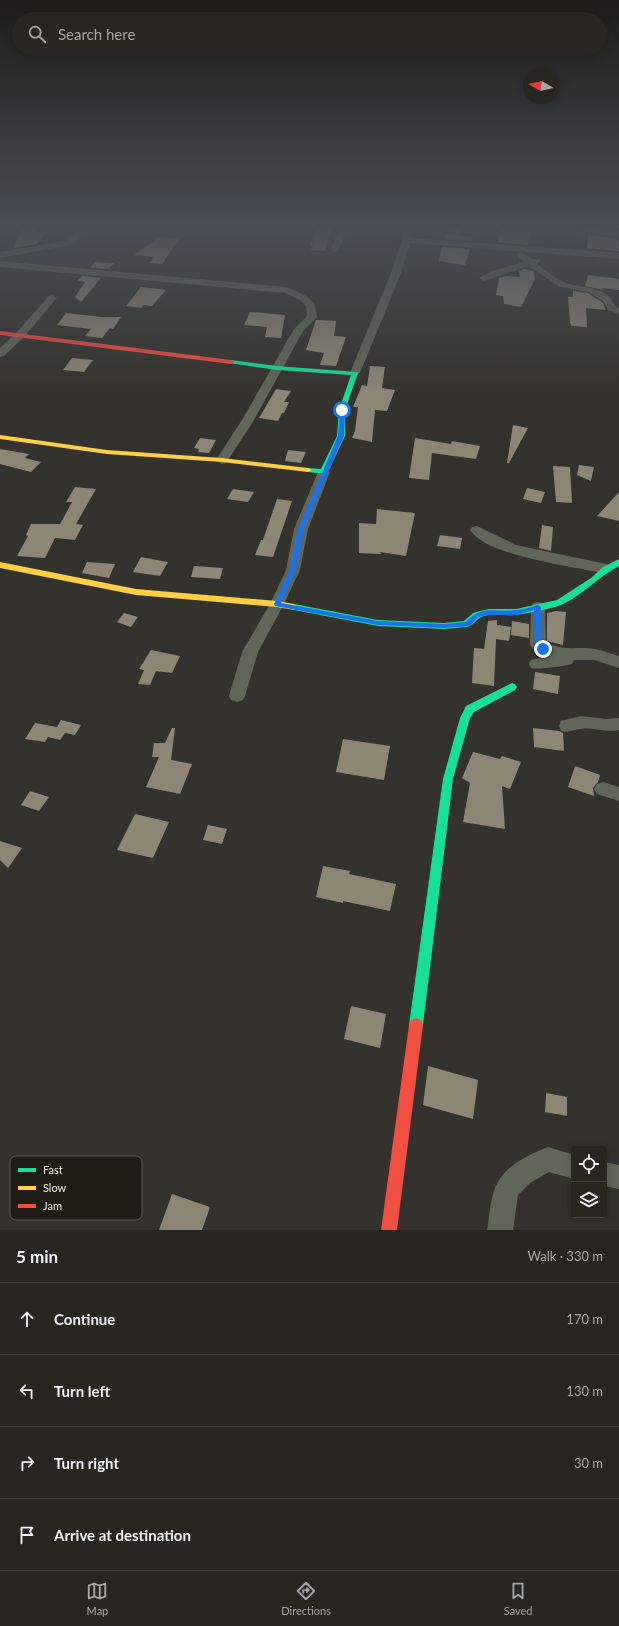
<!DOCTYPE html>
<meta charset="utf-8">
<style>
:root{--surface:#272621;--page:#33322e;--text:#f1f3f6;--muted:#a4a5a5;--line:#43433f;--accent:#adaca4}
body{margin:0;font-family:Lato,sans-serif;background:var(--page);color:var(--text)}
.controls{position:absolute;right:12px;bottom:12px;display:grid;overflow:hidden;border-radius:4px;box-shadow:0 2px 10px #0003}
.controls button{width:36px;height:36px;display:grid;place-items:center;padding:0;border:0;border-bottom:1px solid var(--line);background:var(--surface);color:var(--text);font:20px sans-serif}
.compass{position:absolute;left:523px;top:68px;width:36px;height:36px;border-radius:50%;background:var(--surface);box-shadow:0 2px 10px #0003;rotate:279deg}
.stop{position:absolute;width:12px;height:12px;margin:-9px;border:3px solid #1a73e8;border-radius:50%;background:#fff}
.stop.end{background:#1a73e8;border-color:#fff;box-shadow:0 1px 4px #0008}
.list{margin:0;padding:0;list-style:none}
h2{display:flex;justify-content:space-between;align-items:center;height:52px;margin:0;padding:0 16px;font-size:17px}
h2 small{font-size:13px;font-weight:400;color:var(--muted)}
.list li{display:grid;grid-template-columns:26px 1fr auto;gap:12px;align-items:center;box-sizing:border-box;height:72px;padding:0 16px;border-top:1px solid var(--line)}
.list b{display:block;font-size:15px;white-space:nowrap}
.list em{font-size:13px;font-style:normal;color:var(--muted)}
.icon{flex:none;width:22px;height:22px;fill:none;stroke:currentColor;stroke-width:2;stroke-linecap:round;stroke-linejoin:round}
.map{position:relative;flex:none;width:619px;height:1230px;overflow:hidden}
.search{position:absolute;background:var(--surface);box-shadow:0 2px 10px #0003;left:12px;right:12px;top:12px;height:44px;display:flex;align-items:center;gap:10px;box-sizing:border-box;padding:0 14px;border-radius:22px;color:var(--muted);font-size:15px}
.sheet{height:340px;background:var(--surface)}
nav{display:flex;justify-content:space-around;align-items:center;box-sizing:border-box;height:56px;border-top:1px solid var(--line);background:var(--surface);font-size:11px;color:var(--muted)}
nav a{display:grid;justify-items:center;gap:2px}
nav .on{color:var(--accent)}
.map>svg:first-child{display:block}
.building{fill:#8e8675}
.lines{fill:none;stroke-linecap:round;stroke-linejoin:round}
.street{fill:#626658;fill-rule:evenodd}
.fast{fill:#16e098;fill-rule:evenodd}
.slow{fill:#ffcf43;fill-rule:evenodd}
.jam{fill:#f24e42;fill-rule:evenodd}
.route{fill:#1a73e8}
.key{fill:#1d1d16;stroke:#5c5b54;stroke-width:1}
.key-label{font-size:11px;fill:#eeede4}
</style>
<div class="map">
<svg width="619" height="1230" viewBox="0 0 619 1230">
<rect width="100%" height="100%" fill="#34322c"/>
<path class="building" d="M24 225H37L34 232H47L37 244 13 248Z
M320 225H332L325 251 311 250 313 245H310Z
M450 226 461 227 460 236 473 237 472 241 444 239 446 233H449Z
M501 227 529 229 528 245 498 242Z
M588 235 617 238 619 251 587 248Z
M159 237 179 239 162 264 149 263 154 257 134 255Z
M442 247 470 249 465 265 439 261Z
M95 262 114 263 109 269 90 268Z
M524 269 534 271 535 279 521 307 504 304 503 296 496 295 499 278 505 276 520 277 519 271Z
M588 275 619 279V290L602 288 603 290 585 286Z
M82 276 101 278 81 302 75 297 85 282 77 281Z
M141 287 166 290 152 306 144 305 141 308 126 306Z
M573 291 588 293 603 303 605 308 606 310 586 308 587 327 572 326 570 323 568 297H573Z
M250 312 285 315 281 338 265 337 267 327 244 325Z
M66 313 102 317H121L113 329 110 328 102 338 85 336 91 329 57 325Z
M316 320 336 321 334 336 346 337 336 366 320 365 324 353 306 350Z
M72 358 93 360 84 372 63 370Z
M370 366 385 367 382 388 395 390 387 411 375 410 372 442 352 438 355 431 358 407H353L362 385 367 386Z
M276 389 291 391 284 402H289L284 413H282L278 421 259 418Z
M513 425 528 428 509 463H507Z
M200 438 216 440 209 453 198 452 199 449 194 448Z
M415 438 451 444 452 441 480 446 476 459 432 453 429 480 409 478Z
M0 449 29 454 25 458 41 462 31 472 0 464Z
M288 450 306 452 301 463 285 461Z
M579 465 594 467 591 481 577 475Z
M553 466 570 467 572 503 556 502Z
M75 487 96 489 76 524 83 525 75 540 55 538 45 558 17 556 28 536 26 535 31 524H60L72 502H66Z
M527 488 545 492 541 503 523 499Z
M233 489 254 492 248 502 227 499Z
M619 492V521L597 516Z
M277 499 292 501 273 557 255 555 261 540H263Z
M377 509 415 513 406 556 380 552 381 554 359 553V523L376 524Z
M542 525 553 527 551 551 539 548Z
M440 535 462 538 460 549 437 546Z
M141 557 168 562 160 576 133 572Z
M87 562 115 564 109 578 82 573Z
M194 566 223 568 220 579 191 577Z
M556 611 566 612 563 645 547 641V613Z
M124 613 138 617 131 627 117 622Z
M497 620V625L511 627 509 641 496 639 494 686 472 683 474 648 484 649 488 621Z
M512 621 529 624V638L511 635Z
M151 650 180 656 172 673 156 671 150 685 138 684 144 670 139 669Z
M535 672 560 676 558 694 533 689Z
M61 720 81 725 75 735 65 733 60 740 48 737 45 742 25 739 35 723 57 727Z
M172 728H175L171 760 192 764 180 794 146 787 159 757H152L154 743H165Z
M533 728 559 731 563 733 564 751 534 747Z
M343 739 390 746 384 780 336 772Z
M473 752 500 759 502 756 521 762 510 789 502 786 505 829 463 822 470 783 462 778Z
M575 766 600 775 598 782 593 788 594 796 568 787Z
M30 791 49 797 39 811 21 805Z
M135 814 169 822 153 858 117 850Z
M208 825 227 829 222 844 203 840Z
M0 841 22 848 8 868 0 860Z
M323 866 350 871 349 874 396 884 390 911 343 901V903L316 897Z
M351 1006 386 1014 380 1048 344 1039Z
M428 1066 478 1080 473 1119 423 1105Z
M546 1093 567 1097V1116L545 1112Z
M172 1194 210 1207 202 1230H159Z"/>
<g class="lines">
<path class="street" d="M99 225H115L86 233 71 245 0 258V252L65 241 80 229Z
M341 225H349L339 249 335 252 332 251 331 249Z
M407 225H415L411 238 619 253V259L410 243 401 273 360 373 355 376 351 375 350 373 391 273Z
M578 225H586V229L619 231V237L579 233Z
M521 252 532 259H539L541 261 537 264C545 270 556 279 566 283 584 289 607 285 615 306L619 308V314L608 310 604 302 589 292 560 287 529 266 484 281 479 278 492 271 524 262 517 255Z
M0 261 287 287 306 296 314 303 317 317 303 331 254 420 226 463 222 464 216 460 242 420 294 329 307 316 306 306 300 300 285 293 0 267Z
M52 295 57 298 55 300 24 337 4 356 0 357V348L16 333 49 296Z
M324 468 330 472 308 529 300 570 284 604 258 652 245 696 243 700 237 702 231 700 229 696 242 652 270 604 286 570 294 529 318 472Z
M477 526 516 545 606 564 611 566 613 569 611 572 606 574C574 566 488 557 470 530L472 527Z
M538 602 543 603 545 607 546 642C564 652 576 646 595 649 603 650 611 654 619 656V668L594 660H574L572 664C564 666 538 670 531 668L529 664 531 660 546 656 533 649 530 645 531 607 533 603Z
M581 716 606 719 619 718V730C606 733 593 727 580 729 572 730 569 733 561 731L559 726 561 721Z
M603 782 619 787V801L597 794 594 789 597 784Z
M548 1147 574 1155V1179L549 1172 530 1183 518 1195 513 1230H487C490 1215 490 1195 498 1182 507 1164 531 1154 548 1147Z
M604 1162 619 1165V1189L604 1186Z"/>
<path class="fast" d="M231 360 277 366 357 372 358 373 345 410V436L327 474 308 472 304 470 308 468 321 469 337 436 339 410 351 375 277 370 229 363 228 362Z
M619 559V566C599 576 584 594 563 604 556 608 524 614 515 615 506 616 497 614 488 615 475 617 476 625 467 627L444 629 378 626 294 610 290 607 294 604 378 620 444 623 464 621 473 613 476 612 489 609H516L557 600 591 578 603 567Z
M512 683 515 684 517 687 515 690 474 712 470 718 453 779 423 1025 421 1030 416 1032 411 1030 409 1025 443 779 460 718 466 706Z"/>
<path class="slow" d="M0 435 107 450 222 458 308 468 312 470 308 472 222 462 107 454 0 439Z
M0 562 136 589 277 601 294 604 298 607 294 610 277 607 136 595 0 568Z"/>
<path class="jam" d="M0 331 231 360 234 362 231 364 0 335Z
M416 1018 421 1020 423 1025 397 1230H381L409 1025 411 1020Z"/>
</g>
<linearGradient id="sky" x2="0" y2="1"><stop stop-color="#1d1c18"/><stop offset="0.57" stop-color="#4a4f56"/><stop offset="1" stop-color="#4a4f56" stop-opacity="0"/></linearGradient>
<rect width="619" height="397" fill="url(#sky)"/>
<path class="route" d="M342 409 345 410 344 436 304 529 296 570 281 603 378 621 444 624 466 622C483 604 495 613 516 610 523 610 531 607 538 605L541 607 542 644 546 649 545 650H540L535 645 534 610 516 615H489L478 617 470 626 444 628 378 625 275 606 274 604 290 570 298 529 338 436 340 410Z"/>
<rect x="10" y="1156" width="132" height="64" rx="6" class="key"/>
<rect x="18" y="1168" width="18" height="4" fill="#16e098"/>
<rect x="18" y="1186" width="18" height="4" fill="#ffcf43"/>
<rect x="18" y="1204" width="18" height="4" fill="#f24e42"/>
<g class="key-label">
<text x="43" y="1174">Fast</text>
<text x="43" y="1192">Slow</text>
<text x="43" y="1210">Jam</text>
</g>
</svg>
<div class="controls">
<button><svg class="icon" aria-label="locate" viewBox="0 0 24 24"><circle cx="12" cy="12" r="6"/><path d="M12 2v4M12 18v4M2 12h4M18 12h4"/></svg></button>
<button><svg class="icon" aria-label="layers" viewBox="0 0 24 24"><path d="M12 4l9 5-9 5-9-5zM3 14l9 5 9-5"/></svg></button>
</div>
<svg class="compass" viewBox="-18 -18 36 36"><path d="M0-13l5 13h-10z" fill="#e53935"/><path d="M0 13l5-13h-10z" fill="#a4a5a5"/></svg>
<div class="stop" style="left:342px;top:410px"></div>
<div class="stop end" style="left:543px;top:649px"></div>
<div class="search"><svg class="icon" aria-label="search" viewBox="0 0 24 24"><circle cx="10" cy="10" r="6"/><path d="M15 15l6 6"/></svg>Search here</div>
</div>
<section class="sheet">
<h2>5 min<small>Walk · 330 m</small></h2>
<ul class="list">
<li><svg class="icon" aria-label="ahead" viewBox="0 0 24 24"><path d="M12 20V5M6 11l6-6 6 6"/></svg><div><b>Continue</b></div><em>170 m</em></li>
<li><svg class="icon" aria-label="left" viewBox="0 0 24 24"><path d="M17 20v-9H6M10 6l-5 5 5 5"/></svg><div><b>Turn left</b></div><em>130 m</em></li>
<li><svg class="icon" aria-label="right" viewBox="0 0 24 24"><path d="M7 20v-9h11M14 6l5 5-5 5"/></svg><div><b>Turn right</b></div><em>30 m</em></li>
<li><svg class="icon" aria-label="arrive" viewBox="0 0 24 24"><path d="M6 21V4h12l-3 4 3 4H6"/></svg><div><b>Arrive at destination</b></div></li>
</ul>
</section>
<nav>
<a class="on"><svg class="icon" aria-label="map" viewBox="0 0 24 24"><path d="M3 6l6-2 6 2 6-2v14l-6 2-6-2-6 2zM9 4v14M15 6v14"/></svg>Map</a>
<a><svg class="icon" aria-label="directions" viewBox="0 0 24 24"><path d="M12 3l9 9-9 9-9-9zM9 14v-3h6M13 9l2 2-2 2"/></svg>Directions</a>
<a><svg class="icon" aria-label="saved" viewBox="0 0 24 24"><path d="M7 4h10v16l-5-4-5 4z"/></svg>Saved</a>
</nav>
